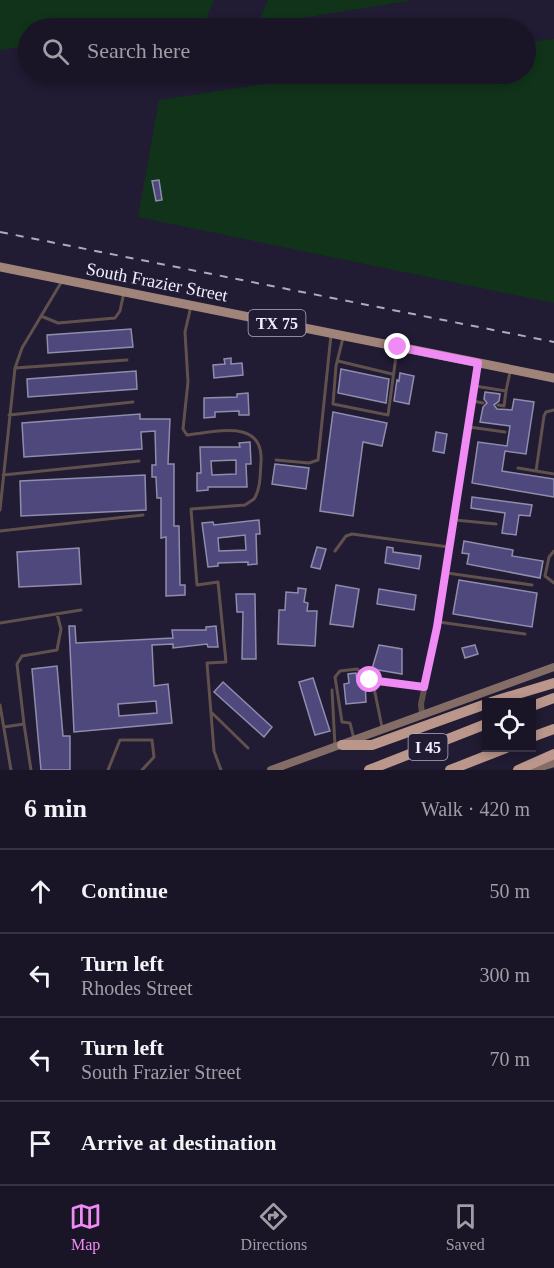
<!DOCTYPE html>
<meta charset="utf-8">
<style>
:root{--surface:#191426;--page:#221d2e;--text:#f1f3f6;--muted:#9f9ea7;--line:#373343;--accent:#f08bf5}
body{margin:0;font-family:Georgia,serif;background:var(--page);color:var(--text)}
.controls{position:absolute;right:18px;bottom:18px;display:grid;overflow:hidden;border-radius:0px;box-shadow:0 3px 9px #0003}
.controls button{width:54px;height:54px;display:grid;place-items:center;padding:0;border:0;border-bottom:2px solid var(--line);background:var(--surface);color:var(--text);font:30px sans-serif}
.stop{position:absolute;width:18px;height:18px;margin:-14px;border:4px solid #f08bf5;border-radius:50%;background:#fff}
.stop.end{background:#f08bf5;border-color:#fff;box-shadow:0 2px 6px #0008}
.list{margin:0;padding:0;list-style:none}
h2{display:flex;justify-content:space-between;align-items:center;height:78px;margin:0;padding:0 24px;font-size:26px}
h2 small{font-size:20px;font-weight:400;color:var(--muted)}
.list li{display:grid;grid-template-columns:39px 1fr auto;gap:18px;align-items:center;box-sizing:border-box;height:84px;padding:0 24px;border-top:2px solid var(--line)}
.list b{display:block;font-size:22px;white-space:nowrap}
.list p{margin:0;font-size:20px;white-space:nowrap;color:var(--muted)}
.list em{font-size:20px;font-style:normal;color:var(--muted)}
.icon{flex:none;width:33px;height:33px;fill:none;stroke:currentColor;stroke-width:2;stroke-linecap:round;stroke-linejoin:round}
.map{position:relative;flex:none;width:554px;height:770px;overflow:hidden}
.search{position:absolute;background:var(--surface);box-shadow:0 3px 9px #0003;left:18px;right:18px;top:18px;height:66px;display:flex;align-items:center;gap:15px;box-sizing:border-box;padding:0 21px;border-radius:33px;color:var(--muted);font-size:22px}
.sheet{height:414px;background:var(--surface)}
nav{display:flex;justify-content:space-around;align-items:center;box-sizing:border-box;height:84px;border-top:2px solid var(--line);background:var(--surface);font-size:16px;color:var(--muted)}
nav a{display:grid;justify-items:center;gap:3px}
nav .on{color:var(--accent)}
.map>svg:first-child{display:block}
.green{fill:#11331a}
.building{fill:#4e487d;stroke:#8f8dac;stroke-width:1.5;fill-rule:evenodd}
.lines{fill:none;stroke-linecap:round;stroke-linejoin:round}
.lane{stroke:#60514d;stroke-width:3}
.street{stroke:#60514d;stroke-width:6}
.secondary{stroke:#846d66;stroke-width:8}
.primary{stroke:#a08379;stroke-width:9}
.highway{stroke:#ba968b;stroke-width:10}
.rail{stroke:#afabbe;stroke-width:2;stroke-dasharray:8 8;stroke-linecap:butt}
.route{stroke:#f08bf5;stroke-width:8}
.labels{text-anchor:middle;stroke-width:6;stroke-linejoin:round;paint-order:stroke}
.shield{fill:#211b33;stroke:#b3afc2;stroke-width:1.5}
.shield-label{font-size:16px;font-weight:bold;fill:#f1eeff}
.street-label{font-size:18px;fill:#f1eeff;stroke:#211b33}
</style>
<div class="map">
<svg width="554" height="770" viewBox="0 0 554 770">
<rect width="100%" height="100%" fill="#211b33"/>
<path class="green" d="M0 0H214L205 22 157 28H28V46L0 50Z
M268 0H415L257 25Z
M554 39V303L138 217 159 100 331 74H526V43Z"/>
<path class="building" d="M159 180 162 200 156 201 152 181Z
M131 329 133 347 48 353 47 335Z
M231 358V364L242 363 243 375 214 378 213 365 225 364 224 359Z
M341 369 389 379 386 403 338 393Z
M136 371 137 389 28 397 27 379Z
M400 373 414 376 409 404 394 401 397 380 399 381Z
M485 392 500 394 499 401 494 405 497 409 512 410 514 399 534 402 526 454 505 451 502 471 554 479V497L472 483 478 442 507 446 510 426 480 422 483 407 487 403 484 399Z
M248 393 249 415H239V411L215 412V417L204 418V398L237 397V394Z
M333 412 387 423 382 446 363 442 353 516 320 511Z
M140 414V419H170L168 464H174V526H179L180 585H185V595L166 596V537L161 538V498H157L156 477H152V465H156L155 431 141 432 142 449 24 457 22 423Z
M436 432 447 434 444 453 433 451Z
M250 442 251 464H246L247 487H208V490L197 491V473H201L200 447H240L239 443ZM236 460V474L212 475 211 461Z
M275 464 309 468 306 489 272 484Z
M145 475 146 510 21 516 20 481Z
M472 497 532 505 530 516 519 515 516 535 502 533 505 513 471 508Z
M259 520 260 534H256L257 564 248 565V562L218 563V566L208 567 202 523 213 522 214 525ZM245 535 246 550 219 551 218 538Z
M464 541 513 550 512 556 543 561 540 578 467 564 469 554 462 553Z
M317 547 326 549 320 569 311 567Z
M387 547 393 548V552L421 556 419 569 385 563Z
M79 548 81 584 19 587 17 552Z
M459 580 537 593 532 627 453 614Z
M336 585 359 589 353 627 330 624Z
M298 588 306 589 304 602 308 603 307 611H317L315 646 278 644 279 610H285L286 592 298 593Z
M379 589 416 595 414 610 377 604Z
M236 594H255L256 659H242L243 612H237Z
M69 626H75L76 643 173 638 172 630H206V627L216 626 218 647H208L207 644 173 648V644L152 645 154 686 168 684 172 723 74 732ZM156 701 157 713 119 716 118 704Z
M379 645 402 649V674L372 669Z
M475 645 478 654 465 658 462 648Z
M57 666 63 736H70V770H41L32 669Z
M356 673 357 681H365L366 702 346 704 344 684 349 683 348 674Z
M313 678 330 731 315 735 299 682Z
M223 682 272 727 264 737 214 692Z"/>
<g class="lines">
<path class="lane" d="M191 306 185 332 188 382 183 429 187 435C216 432 264 418 261 462 260 474 261 488 254 499L245 505 191 509 197 585 218 582 226 662 207 663 214 751 221 770
M41 316 58 323 115 318 120 311 124 292
M343 338 336 366 333 404 388 415 397 349
M338 361 392 374
M15 368 127 360
M475 386 506 391 510 372
M473 401 483 403
M498 405 504 406 506 391
M554 410 546 412 544 416 536 471 554 474
M9 415 133 402
M469 427 505 432
M276 460 309 463 318 460 331 335
M518 468 536 471
M3 475 139 461
M0 510 15 368 22 348 62 281
M455 520 496 524
M0 531 143 515
M335 551 346 536 352 534 449 547
M554 551 549 557 545 576 554 583
M447 573 532 585
M439 622 525 634
M0 623 81 610
M370 680 423 687
M332 690 335 746
M0 705 11 770
M211 712 248 748
M24 724 17 664 22 656 57 650 61 629 57 614
M4 727 24 724 31 770
M354 739 350 723 342 722 335 677 340 671 357 669 373 683 382 727
M108 770 120 740H152L154 757 142 770"/>
<path class="street" d="M422 715 421 704 437 627 478 363"/>
<path class="secondary" d="M271 770 554 667
M531 770 554 763"/>
<path class="primary" d="M0 267 554 378"/>
<path class="highway" d="M491 702 554 683
M532 706 554 698
M532 737 554 729
M342 745H372L486 704
M369 770 486 724
M450 770 506 748
M518 770 554 754"/>
<path class="rail" d="M0 232 554 342"/>
</g>
<g class="lines">
<path class="route" d="M370 680 424 687 437 627 478 363 398 347"/>
</g>
<g class="labels">
<g class="shield">
<rect x="248.5" y="310" width="57" height="26" rx="4.5"/>
<rect x="408.5" y="734" width="39" height="26" rx="4.5"/>
</g>
<g class="shield-label">
<text x="277" y="329">TX 75</text>
<text x="428" y="753">I 45</text>
</g>
<g class="street-label">
<text transform="translate(157 282) rotate(11)" y="6">South Frazier Street</text>
</g>
</g>
</svg>
<div class="controls">
<button><svg class="icon" aria-label="locate" viewBox="0 0 24 24"><circle cx="12" cy="12" r="6"/><path d="M12 2v4M12 18v4M2 12h4M18 12h4"/></svg></button>
</div>
<div class="stop" style="left:370px;top:680px"></div>
<div class="stop end" style="left:398px;top:347px"></div>
<div class="search"><svg class="icon" aria-label="search" viewBox="0 0 24 24"><circle cx="10" cy="10" r="6"/><path d="M15 15l6 6"/></svg>Search here</div>
</div>
<section class="sheet">
<h2>6 min<small>Walk · 420 m</small></h2>
<ul class="list">
<li><svg class="icon" aria-label="ahead" viewBox="0 0 24 24"><path d="M12 20V5M6 11l6-6 6 6"/></svg><div><b>Continue</b></div><em>50 m</em></li>
<li><svg class="icon" aria-label="left" viewBox="0 0 24 24"><path d="M17 20v-9H6M10 6l-5 5 5 5"/></svg><div><b>Turn left</b><p>Rhodes Street</p></div><em>300 m</em></li>
<li><svg class="icon" aria-label="left" viewBox="0 0 24 24"><path d="M17 20v-9H6M10 6l-5 5 5 5"/></svg><div><b>Turn left</b><p>South Frazier Street</p></div><em>70 m</em></li>
<li><svg class="icon" aria-label="arrive" viewBox="0 0 24 24"><path d="M6 21V4h12l-3 4 3 4H6"/></svg><div><b>Arrive at destination</b></div></li>
</ul>
</section>
<nav>
<a class="on"><svg class="icon" aria-label="map" viewBox="0 0 24 24"><path d="M3 6l6-2 6 2 6-2v14l-6 2-6-2-6 2zM9 4v14M15 6v14"/></svg>Map</a>
<a><svg class="icon" aria-label="directions" viewBox="0 0 24 24"><path d="M12 3l9 9-9 9-9-9zM9 14v-3h6M13 9l2 2-2 2"/></svg>Directions</a>
<a><svg class="icon" aria-label="saved" viewBox="0 0 24 24"><path d="M7 4h10v16l-5-4-5 4z"/></svg>Saved</a>
</nav>
